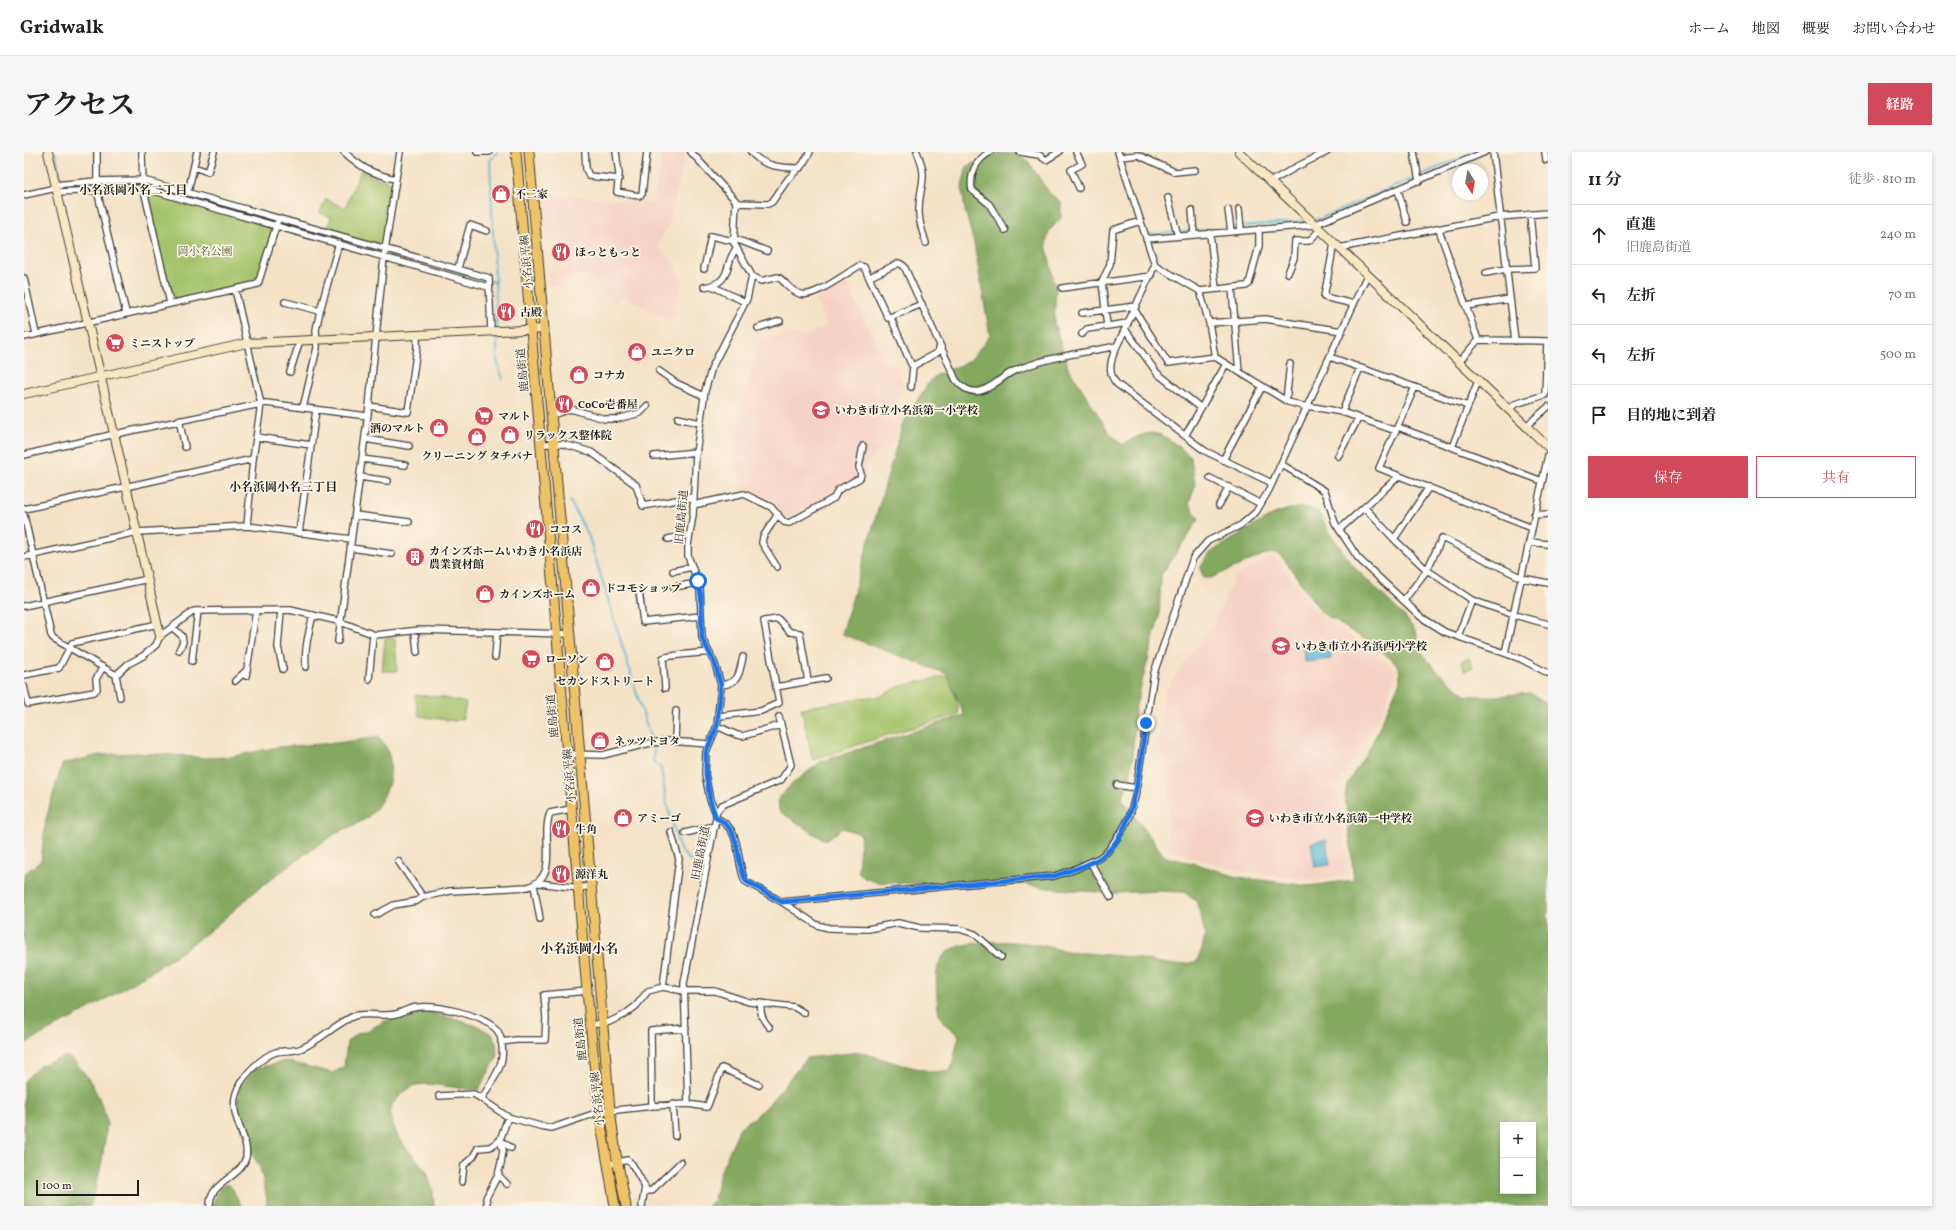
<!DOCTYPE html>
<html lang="ja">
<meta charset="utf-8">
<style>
:root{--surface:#fff;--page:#f6f6f6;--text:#202124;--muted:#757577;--line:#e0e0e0;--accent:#d1495b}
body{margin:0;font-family:Vollkorn,"Noto Serif JP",serif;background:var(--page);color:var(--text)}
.controls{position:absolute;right:12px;bottom:12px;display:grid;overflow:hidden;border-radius:0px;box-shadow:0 2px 6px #0003}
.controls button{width:36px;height:36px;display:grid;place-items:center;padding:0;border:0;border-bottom:1px solid var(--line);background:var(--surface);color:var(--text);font:20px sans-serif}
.compass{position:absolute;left:1428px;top:12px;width:36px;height:36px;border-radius:50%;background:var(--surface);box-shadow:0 2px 6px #0003;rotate:169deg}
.scale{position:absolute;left:12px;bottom:10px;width:103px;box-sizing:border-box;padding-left:4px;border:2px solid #1c1c1c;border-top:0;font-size:11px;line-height:14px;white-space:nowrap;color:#1c1c1c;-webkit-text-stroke:3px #fcf5e5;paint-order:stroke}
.stop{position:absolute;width:12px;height:12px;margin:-9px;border:3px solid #1a73e8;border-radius:50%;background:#fff}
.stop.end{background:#1a73e8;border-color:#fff;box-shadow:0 1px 4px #0008}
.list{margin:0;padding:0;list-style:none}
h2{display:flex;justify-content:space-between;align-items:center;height:52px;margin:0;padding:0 16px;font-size:17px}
h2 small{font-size:13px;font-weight:400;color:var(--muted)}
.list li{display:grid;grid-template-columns:26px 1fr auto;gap:12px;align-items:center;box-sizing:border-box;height:60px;padding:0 16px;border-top:1px solid var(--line)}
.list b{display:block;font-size:15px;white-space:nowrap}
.list p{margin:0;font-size:13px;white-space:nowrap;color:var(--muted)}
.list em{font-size:13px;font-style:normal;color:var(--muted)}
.actions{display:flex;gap:8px;padding:12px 16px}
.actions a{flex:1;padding:9px 0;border:1px solid var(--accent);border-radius:0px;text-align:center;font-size:14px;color:var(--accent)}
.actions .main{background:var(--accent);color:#fff}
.icon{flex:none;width:22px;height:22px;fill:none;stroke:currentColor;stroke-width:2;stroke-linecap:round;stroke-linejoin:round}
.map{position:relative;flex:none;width:1524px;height:1054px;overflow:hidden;border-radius:0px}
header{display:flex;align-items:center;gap:24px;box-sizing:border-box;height:56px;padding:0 20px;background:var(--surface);border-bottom:1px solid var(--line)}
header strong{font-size:19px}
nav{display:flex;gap:22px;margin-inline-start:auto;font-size:14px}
.intro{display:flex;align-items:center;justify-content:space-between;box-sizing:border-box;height:96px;padding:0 24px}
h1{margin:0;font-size:28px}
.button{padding:10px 18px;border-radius:0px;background:var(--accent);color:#fff;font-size:14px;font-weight:700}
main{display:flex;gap:24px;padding:0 24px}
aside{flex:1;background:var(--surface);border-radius:0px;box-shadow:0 2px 6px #0003}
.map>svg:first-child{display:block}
.built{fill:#f6d2c5}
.green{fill:#a4c36b;stroke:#607044}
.forest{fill:#83a95f;stroke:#50623e;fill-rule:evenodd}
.water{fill:#58b7d6;stroke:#3a6a79}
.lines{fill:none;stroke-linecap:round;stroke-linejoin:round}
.stream{stroke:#58b7d6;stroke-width:2}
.street-casing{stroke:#3c3a36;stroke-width:8}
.secondary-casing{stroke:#3c3a36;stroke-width:10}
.primary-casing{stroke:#3c3a36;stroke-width:11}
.street{stroke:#fff;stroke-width:5.5}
.secondary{stroke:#f9e7c3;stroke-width:8}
.primary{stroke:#efc469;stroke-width:9}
.route{stroke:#1a73e8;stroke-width:5}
.labels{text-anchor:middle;stroke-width:3.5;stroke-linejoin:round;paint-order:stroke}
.poi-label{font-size:11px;font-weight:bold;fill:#1c1c1c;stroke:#fcf5e5;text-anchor:start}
.park-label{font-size:11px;fill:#4c5638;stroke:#fcf5e5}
.street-label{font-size:11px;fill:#1c1c1c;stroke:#fcf5e5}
.neighbourhood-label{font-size:12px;font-weight:bold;fill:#1c1c1c;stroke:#fcf5e5}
.quarter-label{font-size:13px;font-weight:bold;fill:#1c1c1c;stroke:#fcf5e5}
</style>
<header>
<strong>Gridwalk</strong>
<nav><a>ホーム</a><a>地図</a><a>概要</a><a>お問い合わせ</a></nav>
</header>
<div class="intro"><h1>アクセス</h1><a class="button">経路</a></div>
<main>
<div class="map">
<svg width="1524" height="1054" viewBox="0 0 1524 1054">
<rect width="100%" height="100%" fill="#fcf5e5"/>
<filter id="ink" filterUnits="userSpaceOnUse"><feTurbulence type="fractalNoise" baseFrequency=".025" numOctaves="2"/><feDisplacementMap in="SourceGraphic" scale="8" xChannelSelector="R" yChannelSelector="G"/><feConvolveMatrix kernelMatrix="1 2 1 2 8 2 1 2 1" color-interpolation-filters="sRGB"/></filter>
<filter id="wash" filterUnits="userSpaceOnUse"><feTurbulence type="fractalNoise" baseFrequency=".012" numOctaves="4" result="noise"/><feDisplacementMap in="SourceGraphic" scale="16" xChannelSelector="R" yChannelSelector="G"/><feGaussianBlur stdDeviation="0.9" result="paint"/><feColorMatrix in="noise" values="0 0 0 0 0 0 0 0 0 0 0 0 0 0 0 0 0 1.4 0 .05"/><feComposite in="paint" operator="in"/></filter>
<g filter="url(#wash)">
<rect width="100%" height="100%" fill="#f4e2c6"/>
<path class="built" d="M639 0H658L662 2 644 75 633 94 649 111 659 130 646 169 601 145 591 150 574 141 573 129 558 122 546 124 532 134 525 133 524 120 541 119 547 108 549 94 521 90 517 47 540 43 629 51Z
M820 126 861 212H872L881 232 874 244 878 271 869 291 851 303 842 315V324L839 329 762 366 749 352 722 339 710 313 719 246 735 191 763 180 780 185 803 174 791 146Z
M1250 403 1289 456 1373 518 1357 562 1312 634 1325 722 1292 729 1217 719 1143 698 1146 622 1133 587 1142 537 1191 469 1211 424Z"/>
<path class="green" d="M337 18 349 25 368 30 361 92 359 94 303 79 307 65 296 61 302 47 321 56Z
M120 36 252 73 234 132 146 151Z
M361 486H371L373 519H358Z
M1445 506 1449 515 1441 519 1437 509Z
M927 523 935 562 860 584 789 608 777 556 845 545H855L877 534Z
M391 543 416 545 442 551 439 566 431 569 395 564Z"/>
<path class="forest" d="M974 1 992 2 1004 9 1026 42 1037 50V66L1025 79 1022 92 1032 138 1030 171 1044 215 1086 282 1099 293C1131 271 1140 283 1167 305L1171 335 1165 351 1175 367 1137 423 1135 465 1111 557 1109 603 1105 628 1098 647 1141 705 1176 713 1213 725 1284 734 1330 728 1321 645 1323 632 1347 594 1376 529 1375 514 1350 493 1298 461 1260 407 1252 401 1241 402 1187 426H1180L1176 416 1186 401 1209 386 1250 362 1265 357 1282 355 1294 360 1310 387 1330 415 1381 465 1392 480 1397 500 1416 522 1444 544H1473L1506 541 1524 552V1054H683L690 1047 696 1021 716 975 730 966 742 955 783 906 836 900 878 913 909 920 927 918 935 883C916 869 914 866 913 843 912 830 911 815 919 804 934 787 980 789 1001 791 1018 792 1033 798 1049 800 1069 802 1088 803 1107 805 1130 809 1150 817 1173 809L1178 797 1181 782 1177 764 1172 749 1160 740 1137 739 1087 741 1022 736 1000 732 946 734 852 730 840 726 834 719 837 682 819 676 802 688 792 683 755 659 754 647 767 633 798 609 940 563 923 522 818 482 879 271 903 233 911 224 946 209 966 184 950 91 941 58 938 35 943 14ZM1479 973H1509V1039H1479Z
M355 585C375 607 367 641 348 661 338 672 323 675 311 682 290 695 271 710 251 724 227 741 207 762 184 780 127 824 63 858 0 892V722L17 709 22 667 38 612 75 603 110 601 149 603 182 606 207 605 254 595 313 591Z
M405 860 454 874 468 882 472 891 473 905 455 937C435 939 402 927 387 935 380 939 374 947 368 952L366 965 375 987 403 1020 409 1040 410 1054H242L243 1047 236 1015 227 1001 216 972 213 952 216 935 231 917 261 909 309 921 320 915 323 890 332 882 343 879 359 870 377 864Z
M42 904C60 912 80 951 83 970 83 976 81 983 81 988 78 1011 74 1032 66 1054H0V929L15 914Z
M199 1033H205L209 1037 217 1054H188L193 1041Z"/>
<path class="water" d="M1306 492 1307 507 1281 510 1280 495Z
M1302 688 1306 713 1291 715 1287 691Z"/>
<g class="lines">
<path class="stream" d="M31 0 39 35 42 36 120 31 470 130
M1289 68 1296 67 1450 0
M1124 83 1283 69
M473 177 466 9 473 0
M473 181V209L479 227
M546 349 565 385 630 598 629 609 637 616 642 649 656 698 666 708 679 710"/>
</g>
</g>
<g filter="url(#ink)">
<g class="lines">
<g class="street-casing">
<path id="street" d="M73 0V38L102 161
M118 0 119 34 146 151
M320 0C339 17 347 21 371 27
M453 0H465
M561 0 562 17 565 24 595 27
M592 0 595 22 593 40 615 44 618 42 623 0
M727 0C739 15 758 16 776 16
M893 0C906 30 894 33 895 61 895 71 899 81 902 91
M966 0C952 8 945 22 948 38L965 52 981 78
M996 0 1015 3 1022 8 1035 0
M1052 0 1058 12 1047 18 1055 36
M1390 0 1395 29
M1469 0 1491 189
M1521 0 1522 8
M1096 5 1114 3 1151 20 1171 18
M170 15 184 20 190 0
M1246 30 1274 14 1303 0
M31 33 72 29 119 28 465 126 467 180
M1374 38 1383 70
M33 40 120 36 464 135
M164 40 173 0
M0 43 32 36
M1144 46 1154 84
M713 51 744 52 748 50 764 27 779 12 786 0
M1215 57 1217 78
M1168 58 1170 82
M1204 58 1207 79
M1415 78 1454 188 1435 210
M1186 81 1192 137
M709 86 743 99
M1122 87 1290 73 1461 0
M1310 92 1300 145 1330 152
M1315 96 1475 65 1524 61
M1131 113 1176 139 1185 171 1191 205 1264 250 1283 255
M434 116 446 73 463 79
M680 117 687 84 709 89
M1264 121 1270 106 1271 89H1285L1296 78
M1462 121 1482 117 1511 116 1506 62
M728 124 737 129 754 125C762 130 766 139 776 142 789 147 822 121 835 114L840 115 864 166 898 152
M846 125 875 111 880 114 932 228C937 235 946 241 956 239 969 236 978 224 990 219 1023 205 1058 201 1093 194L1131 113 1094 0
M0 126 12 182
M688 134 721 150
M680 135C710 130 699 113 712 97
M1038 136 1127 124
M1208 136 1215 220
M211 137 237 252 229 307 223 374
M1176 139 1222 134 1225 132 1235 94V77
M261 150 296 159
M1442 154 1486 147
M1110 157 1144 211 1191 205
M1058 161 1112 154
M867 166 887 212 889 214 914 200 916 194
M1185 171 1241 167 1318 179
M1083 174 1078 130 1086 112 1089 78 1116 69
M734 176 756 169
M1101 177 1133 221 1177 256
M1058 182 1063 177 1104 171
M0 185 234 132 253 71
M1454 188 1524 189
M1093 194C1087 206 1082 221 1093 232L1181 299 1248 331
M1306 205 1444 254
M635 219 652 231 680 244
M266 220 276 188
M887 235 889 214
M1391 235 1355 316 1508 376
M1262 249 1266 212
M345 254 384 260 393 196V183
M1283 254 1318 260 1372 279
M279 256 293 196 292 178 296 159 315 91
M1485 258 1491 252 1521 243 1523 189
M1318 260 1336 216
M527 263 547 257 581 267H593L616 261 623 254
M654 266 676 271
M155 268 161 295
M1502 274 1524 255
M1374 275 1518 329
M1161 284 1202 212
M232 285 287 293
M341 287 385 294
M517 292H539L567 300 612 333 619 354 669 345
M1428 295 1454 229
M0 303 91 282 242 251 343 264
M630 304 673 300
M1314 304 1334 267
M338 307 381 313
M1199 308 1238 235
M1257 312 1301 339 1311 371 1334 406 1397 465 1421 480 1497 507 1524 521
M336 325 364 329
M1186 326 1237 352
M669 353 720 342 747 355 760 370 765 371 810 346 814 338 836 326 837 322 835 315 839 294
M1195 353 1205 335
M1341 356 1373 390 1403 418 1448 448 1490 463 1524 472
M0 357 229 307
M0 363 27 483 29 486 92 523 104 512 119 504 132 493 136 484 170 459 266 458 314 469 351 483 396 478 545 482
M331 363 385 370
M1510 363 1524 362
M1316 377 1375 324
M275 381 292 258
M644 387 665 383
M1370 387 1405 335
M1505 390 1524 392
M327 396 368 402
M0 405 113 380 223 374 327 387
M753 415 738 391 739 385 754 362
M649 419 668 415
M649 435 675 431
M615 439 619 470 677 464
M1380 448 1403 418 1418 386 1498 426 1524 431
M0 454 124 427
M257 458 254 495 259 517
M148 475 158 484 159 490 155 498
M391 479 393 500
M1434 484 1448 448
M314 489 345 254 360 105 376 0
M1481 501 1524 303
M471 505 473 480
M168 509 174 459
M282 515C280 497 285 480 289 463
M0 523 35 516 48 491 134 472
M92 523 96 545
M222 524 232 459
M345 527 349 483
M211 529 223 518
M697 533C716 531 715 521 719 505
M0 534 4 552 70 540 73 537 72 527 79 515
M752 535 802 526
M641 536 639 506C644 503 677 501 685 500
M695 564 737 559 755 551 740 469 754 467 766 480 776 481 784 529
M693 574 713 583 719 584 757 573
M651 589 652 559
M543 602 579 603 626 591 645 589 685 592
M1093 633 1112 636
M692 660 698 653 757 628 767 613 755 565
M692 666C719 677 711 707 721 729L758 750 1030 724 1049 718 1075 706 1083 700 1099 677 1105 666 1111 645 1130 521 1169 406 1184 389 1217 373 1232 360 1245 338 1343 123
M661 681 691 674
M374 709 399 745 426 739 504 735C537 724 516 686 526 661L547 657
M1066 710 1087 745
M515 731 555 736 567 734
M510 733 516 767
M758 750 793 773 805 776 844 777 874 771 896 776 936 777 951 782 977 805
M351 763 370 753 393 749 399 745
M639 835 655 707 647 680
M737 851C736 862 738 867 745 875
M567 873 585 870 600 863 612 854 624 839 639 835 660 839H691L725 850 770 855 780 861
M477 890 492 888H521L522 866 520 843 563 839
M415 944 450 942 484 965 516 974 528 976 575 960 628 954 664 952 660 831 692 666V660L686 648 681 622 682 600 693 574 697 533 691 512 678 486 676 436 664 404V393L669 363 672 301 681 239 688 215 723 147 728 124 710 91 712 49 667 0
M649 952 651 984
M664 952 683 955 698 916 735 933
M628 954 627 879 662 876
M583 1013 603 1008 608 1012 621 1035 618 1054
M474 1023 483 1032
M438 1030 440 1013 449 1005 454 996 466 995 476 988 487 996
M621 1038 627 1039 657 1010
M186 1054C185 1029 217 1027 222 1005 226 982 199 962 216 932 222 921 239 904 252 900 260 898 270 900 278 896 297 888 311 872 330 864 340 860 359 865 372 862 380 860 386 855 395 855 414 853 458 863 472 877 478 883 479 897 478 906 476 920 465 934 458 946
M463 1054 462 1046 474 1023 477 1011 479 998 476 988 484 965"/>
</g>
<g class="secondary-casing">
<path id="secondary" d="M24 0C61 162 101 322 136 484
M1215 0 1524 295
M0 242 223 191 520 177"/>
</g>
<g class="primary-casing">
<path id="primary" d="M492 0 563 839 575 960 591 1054
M505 0 586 958 592 1002 602 1054"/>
</g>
<use href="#street" class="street"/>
<use href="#secondary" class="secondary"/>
<use href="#primary" class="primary"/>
</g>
</g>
<g class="lines" filter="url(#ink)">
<path class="route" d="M674 429 677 444 678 486 691 512 697 533 693 574 682 600V622L686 648 692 666C719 677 710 707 722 729L758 750 1030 724C1045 719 1062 715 1076 706 1114 680 1115 612 1122 571"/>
</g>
<defs>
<g id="shop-disc" transform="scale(1)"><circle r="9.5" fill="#d1495b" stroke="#fcf5e5"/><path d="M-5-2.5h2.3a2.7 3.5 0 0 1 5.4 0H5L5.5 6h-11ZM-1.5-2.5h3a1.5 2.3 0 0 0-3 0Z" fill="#fff"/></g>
<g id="restaurant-disc" transform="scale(1)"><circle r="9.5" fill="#d1495b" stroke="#fcf5e5"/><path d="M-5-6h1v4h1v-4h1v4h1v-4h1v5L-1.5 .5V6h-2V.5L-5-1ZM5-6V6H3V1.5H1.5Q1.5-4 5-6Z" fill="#fff"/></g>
<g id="supermarket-disc" transform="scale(1)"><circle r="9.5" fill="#d1495b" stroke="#fcf5e5"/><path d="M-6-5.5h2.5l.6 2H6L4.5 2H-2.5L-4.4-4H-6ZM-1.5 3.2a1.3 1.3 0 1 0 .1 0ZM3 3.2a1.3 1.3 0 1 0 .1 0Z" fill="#fff"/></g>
<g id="school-disc" transform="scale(1)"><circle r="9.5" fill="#d1495b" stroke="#fcf5e5"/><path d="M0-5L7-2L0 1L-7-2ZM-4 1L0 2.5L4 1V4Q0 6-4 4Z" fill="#fff"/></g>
<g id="building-disc" transform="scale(1)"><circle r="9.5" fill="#d1495b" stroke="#fcf5e5"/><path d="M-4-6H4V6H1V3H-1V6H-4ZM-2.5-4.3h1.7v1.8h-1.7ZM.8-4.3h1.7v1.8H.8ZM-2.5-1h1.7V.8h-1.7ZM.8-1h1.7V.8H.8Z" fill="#fff"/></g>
</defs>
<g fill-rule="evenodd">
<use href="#shop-disc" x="477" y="42"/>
<use href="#restaurant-disc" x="537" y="100"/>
<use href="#restaurant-disc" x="482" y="160"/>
<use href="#supermarket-disc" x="91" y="191"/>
<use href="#shop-disc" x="613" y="200"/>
<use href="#shop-disc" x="555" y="223"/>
<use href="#restaurant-disc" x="540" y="252"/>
<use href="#school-disc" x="797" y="258"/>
<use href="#supermarket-disc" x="460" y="264"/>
<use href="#shop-disc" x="415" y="276"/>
<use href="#shop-disc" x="486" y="283"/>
<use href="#shop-disc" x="453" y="285"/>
<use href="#restaurant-disc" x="511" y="377"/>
<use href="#building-disc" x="391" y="405"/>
<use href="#shop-disc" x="567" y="436"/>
<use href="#shop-disc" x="461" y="442"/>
<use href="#school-disc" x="1257" y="494"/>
<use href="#supermarket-disc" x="507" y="507"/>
<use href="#shop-disc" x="581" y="510"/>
<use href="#shop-disc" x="576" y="589"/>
<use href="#shop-disc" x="599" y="666"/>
<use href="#school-disc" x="1231" y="666"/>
<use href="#restaurant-disc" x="537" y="677"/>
<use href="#restaurant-disc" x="537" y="722"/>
</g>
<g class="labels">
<g class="poi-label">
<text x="491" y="46">不二家</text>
<text x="551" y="104">ほっともっと</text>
<text x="496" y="164">古殿</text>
<text x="105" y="195">ミニストップ</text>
<text x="627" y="204">ユニクロ</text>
<text x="569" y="227">コナカ</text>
<text x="554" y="256">CoCo壱番屋</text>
<text x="811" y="262">いわき市立小名浜第一小学校</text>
<text x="474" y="268">マルト</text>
<text x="401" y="280" text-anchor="end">酒のマルト</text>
<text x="500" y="287">リラックス整体院</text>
<text x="453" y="308" text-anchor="middle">クリーニング タチバナ</text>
<text x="525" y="381">ココス</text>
<text x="405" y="403">カインズホームいわき小名浜店<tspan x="405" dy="13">農業資材館</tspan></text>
<text x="581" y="440">ドコモショップ</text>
<text x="475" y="446">カインズホーム</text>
<text x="1271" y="498">いわき市立小名浜西小学校</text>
<text x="521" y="511">ローソン</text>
<text x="581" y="533" text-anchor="middle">セカンドストリート</text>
<text x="590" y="593">ネッツトヨタ</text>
<text x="613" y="670">アミーゴ</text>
<text x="1245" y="670">いわき市立小名浜第一中学校</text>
<text x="551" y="681">牛角</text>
<text x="551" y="726">源洋丸</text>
</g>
<g class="park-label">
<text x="181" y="103">岡小名公園</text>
</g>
<g class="street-label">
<text transform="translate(502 110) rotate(-95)" y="4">小名浜平線</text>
<text transform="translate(498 218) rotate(-95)" y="4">鹿島街道</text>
<text transform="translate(657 365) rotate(-85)" y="4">旧鹿島街道</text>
<text transform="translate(528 564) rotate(-95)" y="4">鹿島街道</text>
<text transform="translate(545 624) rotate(-95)" y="4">小名浜平線</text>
<text transform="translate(676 701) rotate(-79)" y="4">旧鹿島街道</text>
<text transform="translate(556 887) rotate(-96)" y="4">鹿島街道</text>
<text transform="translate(573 947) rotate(-96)" y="4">小名浜平線</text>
</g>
<g class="neighbourhood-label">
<text x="109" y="42">小名浜岡小名二丁目</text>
<text x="259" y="339">小名浜岡小名三丁目</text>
</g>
<g class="quarter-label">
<text x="555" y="801">小名浜岡小名</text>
</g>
</g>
</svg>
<div class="controls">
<button>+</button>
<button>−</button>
</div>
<svg class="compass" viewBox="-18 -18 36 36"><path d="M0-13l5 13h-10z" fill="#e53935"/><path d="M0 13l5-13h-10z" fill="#757577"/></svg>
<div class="scale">100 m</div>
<div class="stop" style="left:674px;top:429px"></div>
<div class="stop end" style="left:1122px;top:571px"></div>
</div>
<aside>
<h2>11 分<small>徒歩 · 810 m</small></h2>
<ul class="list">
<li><svg class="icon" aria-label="ahead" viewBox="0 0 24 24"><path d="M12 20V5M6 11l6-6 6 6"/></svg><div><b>直進</b><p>旧鹿島街道</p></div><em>240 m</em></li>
<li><svg class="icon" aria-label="left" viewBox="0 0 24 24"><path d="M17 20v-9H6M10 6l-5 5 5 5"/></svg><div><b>左折</b></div><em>70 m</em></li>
<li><svg class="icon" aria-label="left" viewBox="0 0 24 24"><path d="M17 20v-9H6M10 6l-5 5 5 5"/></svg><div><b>左折</b></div><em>500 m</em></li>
<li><svg class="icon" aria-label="arrive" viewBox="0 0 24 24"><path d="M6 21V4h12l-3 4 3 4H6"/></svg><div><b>目的地に到着</b></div></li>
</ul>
<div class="actions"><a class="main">保存</a><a>共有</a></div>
</aside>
</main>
